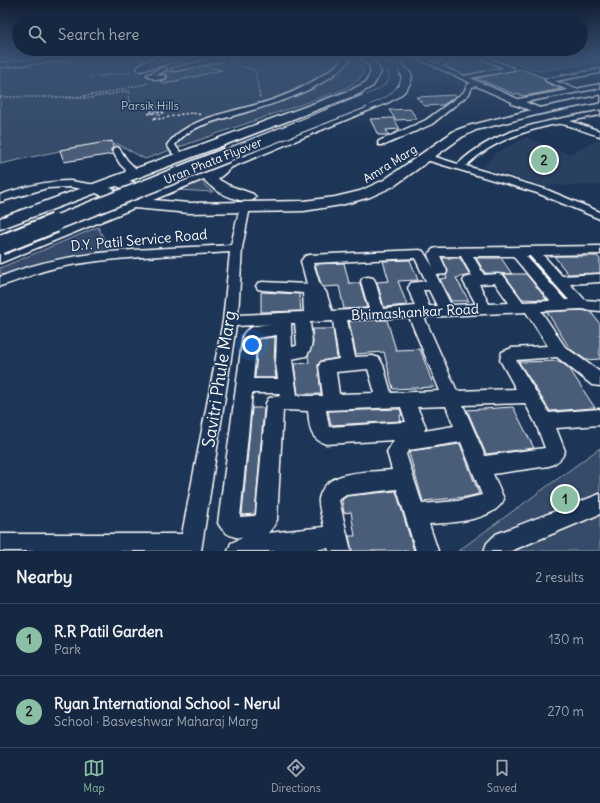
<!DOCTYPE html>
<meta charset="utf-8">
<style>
:root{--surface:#162841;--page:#23344c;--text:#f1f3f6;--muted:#9ea6b1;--line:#35445a;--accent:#8abfa5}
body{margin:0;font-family:Delius,sans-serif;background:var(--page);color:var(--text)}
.you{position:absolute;left:252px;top:345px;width:14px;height:14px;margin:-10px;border:3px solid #fff;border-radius:50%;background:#1a73e8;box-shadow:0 0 0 6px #1a73e833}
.badge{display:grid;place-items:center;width:26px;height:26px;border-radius:50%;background:var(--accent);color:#111;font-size:13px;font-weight:700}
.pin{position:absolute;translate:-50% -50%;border:2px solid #fff;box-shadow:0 1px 4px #0006}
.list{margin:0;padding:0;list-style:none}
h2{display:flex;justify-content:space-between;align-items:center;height:52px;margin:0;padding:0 16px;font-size:17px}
h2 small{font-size:13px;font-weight:400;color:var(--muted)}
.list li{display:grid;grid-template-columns:26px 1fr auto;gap:12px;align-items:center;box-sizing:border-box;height:72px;padding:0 16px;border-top:1px solid var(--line)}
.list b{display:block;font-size:15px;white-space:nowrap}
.list p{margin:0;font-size:13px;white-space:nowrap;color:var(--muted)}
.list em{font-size:13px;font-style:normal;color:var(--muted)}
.icon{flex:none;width:22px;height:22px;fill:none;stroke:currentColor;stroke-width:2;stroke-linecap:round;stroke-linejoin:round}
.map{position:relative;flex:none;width:600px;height:551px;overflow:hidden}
.search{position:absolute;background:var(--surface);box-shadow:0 4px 16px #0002;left:12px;right:12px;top:12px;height:44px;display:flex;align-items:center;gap:10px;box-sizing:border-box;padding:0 14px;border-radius:22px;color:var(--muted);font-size:15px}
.sheet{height:196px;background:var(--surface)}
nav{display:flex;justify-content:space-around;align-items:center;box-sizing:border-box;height:56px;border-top:1px solid var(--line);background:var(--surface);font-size:11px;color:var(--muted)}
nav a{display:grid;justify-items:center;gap:2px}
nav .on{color:var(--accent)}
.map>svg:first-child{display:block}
.built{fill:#2a4161}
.green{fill:#364b69;stroke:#9aa5b4}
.building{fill:#4a5d79;stroke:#fff}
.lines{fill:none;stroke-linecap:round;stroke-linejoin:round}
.minor-casing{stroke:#fff;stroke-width:3}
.highway-casing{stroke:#fff;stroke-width:3}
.path-far1{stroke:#fff;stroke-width:1;stroke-dasharray:2 1.5;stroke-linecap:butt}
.path{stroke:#fff;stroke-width:1.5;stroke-dasharray:2.5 2;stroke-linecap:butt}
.minor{fill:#1d3557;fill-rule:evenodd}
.highway{fill:#1d3557;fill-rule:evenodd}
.highway-bridge-far3-casing{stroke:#fff;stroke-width:11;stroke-linecap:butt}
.highway-bridge-far2-casing{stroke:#fff;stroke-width:14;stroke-linecap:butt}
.highway-bridge-far1-casing{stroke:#fff;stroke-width:17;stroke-linecap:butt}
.highway-bridge-casing{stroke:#fff;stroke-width:22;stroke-linecap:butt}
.highway-bridge-far3{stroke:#1d3557;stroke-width:10}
.highway-bridge-far2{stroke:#1d3557;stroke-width:12}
.highway-bridge-far1{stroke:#1d3557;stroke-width:14}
.highway-bridge{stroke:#1d3557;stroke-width:18}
.labels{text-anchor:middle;stroke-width:3;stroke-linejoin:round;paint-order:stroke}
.far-park-label{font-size:12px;fill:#b9c0ca;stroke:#1d3557}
.far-street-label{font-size:12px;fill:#fff;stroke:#1d3557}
.street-label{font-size:14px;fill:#fff;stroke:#1d3557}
.near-street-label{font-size:17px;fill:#fff;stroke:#1d3557}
</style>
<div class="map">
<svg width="600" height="551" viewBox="0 0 600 551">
<rect width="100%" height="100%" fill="#1d3557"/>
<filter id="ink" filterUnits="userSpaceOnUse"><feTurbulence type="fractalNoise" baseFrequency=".025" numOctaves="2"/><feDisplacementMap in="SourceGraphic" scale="8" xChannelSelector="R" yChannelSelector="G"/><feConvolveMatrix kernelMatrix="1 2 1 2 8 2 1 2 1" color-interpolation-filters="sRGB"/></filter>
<g filter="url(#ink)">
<path class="built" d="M527 137 569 154 600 139V185L544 186 482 167 497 152Z"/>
<path class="green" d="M0 58H350L361 65 364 72 359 80 342 90 145 159 118 144 77 147 0 164Z
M460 58H481L510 69 464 77 439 66Z
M503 58H600V61L538 71Z
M202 179 205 186 213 192 176 190Z
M98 227 110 251 47 262 0 278V268Z
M600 448V551H458Z"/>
<path class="building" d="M203 66 222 70 164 84 160 81 167 79V75L161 74 165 72 171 71 174 72Z
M521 69 545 78 543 79 545 82 561 89 524 96 518 94H514L476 78Z
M455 95V97L443 105 425 106 416 97Z
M410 109 417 119 396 120 389 110Z
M393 118 400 129 386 130 389 135H378L370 119Z
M112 141 113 148 111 150 113 154 64 162 60 150Z
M554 256H597L600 259V273L568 274Z
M442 258H460L470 275 456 278 469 301H451L440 279 447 278 446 276 448 271Z
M476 258H501L512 274 485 273Z
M410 260 418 280 398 281 407 305 384 307 377 282 389 281 383 261Z
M344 263 349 283H360L367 308 344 309 339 286 323 287 321 284 315 264Z
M504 274H526L547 300 522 299Z
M261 292 299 294 301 311 261 312Z
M581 310 591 312 600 324V359L586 360 570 349 547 312Z
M387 320 396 350 420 349 434 387 393 389 384 352 356 354 349 321Z
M312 329H333L337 358 321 361 318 365 321 394H298L294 364 309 363 308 355 313 344Z
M275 337 274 363 276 378H255L258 339Z
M559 361 569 368 595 408 550 411 519 362Z
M513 407 534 448 486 454 467 410Z
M252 408H264L255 514 242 515Z
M400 409 402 415H400L401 421 331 425 328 411Z
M460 444 479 494 466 497 423 501 409 453 410 451Z
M396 491 414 551H352L349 536H355L351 512 344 513 342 500 347 496Z"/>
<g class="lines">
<g class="minor-casing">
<path id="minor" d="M56 58H73L70 60 0 67V63Z
M159 58H168L146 66 179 58H189L140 71 137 69 142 63Z
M215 58 222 61 174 71 171 69Z
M337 58H344L349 61C322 90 280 102 243 113 220 120 191 124 175 145L180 152 179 154H173L167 145C188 115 242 111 275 99 300 90 322 78 342 61Z
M416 58H423L437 64 452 58H460L442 66 464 76 504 68 480 58H488L513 68V70L470 78 518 99 568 90 546 81V79L600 69V73L555 81 576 89 600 84V88L525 102 542 109V113H539L512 104V102L476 86 472 87 469 94 432 124 385 145H379L378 143 379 141 426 120 464 92 467 85 471 83Z
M164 67 166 68V70L155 75 166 76V78L156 80 147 75Z
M600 111V115L570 121 600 131V136C587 133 574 126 561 124 556 123 549 126 543 127 515 134 487 145 466 166L545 189 600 212V219L537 193 423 159 421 157 426 154 458 164C496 127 550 121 600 111Z
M116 147 119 148 127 160 136 169 131 178H125L123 176 126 170 120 164 112 150Z
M70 181 96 185 101 188 96 191 70 187 47 188 0 202V195C23 187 45 181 70 181Z
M245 204 250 207 242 248 238 315 304 312 303 293 263 290 258 289 256 286 258 283 263 282 307 284 301 261 305 256 309 255 419 250 423 251 433 267 428 255 433 249 437 248 600 246V254L543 255 562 276 600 274V282L570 284 585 300 600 301V311L581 309 541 311 565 347 600 372V386L592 385 557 357 516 360 549 413 600 409V425L556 428 565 451C562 459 557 463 549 466L493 474 504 499C495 521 450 523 429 524L438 551H416L397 489 346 495 339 500 351 551H329L328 548 304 551H228L231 543 242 538C231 537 223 533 218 523L243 335C248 325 263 325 274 324L236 326 201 551H0V534H182L223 321 230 252C172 256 112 256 55 268 36 272 19 281 0 286V277C73 247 154 250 231 245L240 207ZM440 256H461L472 276 465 278 463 281 476 304 451 305 436 275 446 274 447 271ZM473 256H513L550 301 523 302 503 275 498 274 484 275ZM526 256H530L569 300H565ZM415 258 426 281 411 283 408 288 415 306 383 309 375 281 373 278 368 277 363 278 361 281 369 309 332 311 326 292 320 285 313 263ZM495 283 509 303 489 304 479 284ZM423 290H429L437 306H429ZM526 312 548 346 512 348 502 352 500 360 516 389 457 391 424 317ZM409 317 440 391 391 393 383 365 379 358 373 356 355 357 347 320ZM333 321 339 359 321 362 319 366 323 396H297L292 359 306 356C315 346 311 335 310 322ZM291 323H295L297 345 296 346 292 347ZM277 335 276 363 278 379H253L257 338ZM368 369 375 393 339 394 336 372ZM252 393H279L280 396 269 398 266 403 256 515 254 516 240 517ZM525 403 536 424 545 448 485 456 463 405ZM446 406 454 426 424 431 426 427 417 407ZM401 407 406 422 329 427 326 410ZM283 410 308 411C310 428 309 438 326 444L394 440 387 452 392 470C368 473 325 468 319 499 318 507 323 519 324 527L268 533 273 527 277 520ZM461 442 482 495 457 501 422 504 406 454 409 450Z
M600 494V514L511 551H484L487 543 496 534Z"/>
</g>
<g class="highway-casing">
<path id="highway" d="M360 58C372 58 376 61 381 72L373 86 359 94 129 181 154 189 381 98 399 86 402 76 399 71 382 58C395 58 405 64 412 76 410 90 400 96 389 102L232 167 218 179 228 185 253 194 256 197 253 200C239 204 212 191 204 179L153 200 189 203 304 201 335 197 360 191 384 180 454 131 468 126 539 108 600 96V102L540 114 476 130 462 137 394 186 370 197 341 205 304 211 189 213 134 208 0 263V251L119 203 96 193 0 229V218L351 90 366 82 371 72 369 65ZM116 186 140 194 133 197 110 188Z"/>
</g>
<path class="path-far1" d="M238 58 231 63 255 70 260 99
M91 77 132 72
M0 97H75L107 93 149 83
M66 98H90L130 91 128 102"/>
<path class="path" d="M129 101 128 105 135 106 154 103 160 109 159 112 152 110 150 113H153L147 114 165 112 153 119C170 120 185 109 201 115"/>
<use href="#minor" class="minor"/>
<use href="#highway" class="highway"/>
<g class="highway-bridge-far3-casing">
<path id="highway-bridge-far3" d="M362 102C375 97 390 92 395 79L393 69"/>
</g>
<g class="highway-bridge-far2-casing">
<path id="highway-bridge-far2" d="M225 156 365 101"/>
</g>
<g class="highway-bridge-far1-casing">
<path id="highway-bridge-far1" d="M53 224 227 155"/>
</g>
<g class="highway-bridge-casing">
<path id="highway-bridge" d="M0 245 55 223"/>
</g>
<use href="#highway-bridge-far3" class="highway-bridge-far3"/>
<use href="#highway-bridge-far2" class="highway-bridge-far2"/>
<use href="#highway-bridge-far1" class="highway-bridge-far1"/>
<use href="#highway-bridge" class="highway-bridge"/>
</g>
</g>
<linearGradient id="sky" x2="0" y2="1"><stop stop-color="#101d30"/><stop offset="0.43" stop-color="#3a5174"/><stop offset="1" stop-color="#3a5174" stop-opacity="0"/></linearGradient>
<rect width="600" height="135" fill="url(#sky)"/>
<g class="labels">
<g class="far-park-label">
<text x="150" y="110">Parsik Hills</text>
</g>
<g class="far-street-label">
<text transform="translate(213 161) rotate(-22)" y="4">Uran Phata Flyover</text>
<text transform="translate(390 164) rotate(-32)" y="4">Amra Marg</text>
</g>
<g class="street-label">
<text transform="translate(139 240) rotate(-5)" y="5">D.Y. Patil Service Road</text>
<text transform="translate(415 312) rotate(-3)" y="5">Bhimashankar Road</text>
</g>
<g class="near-street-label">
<text transform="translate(219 379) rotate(-81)" y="6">Savitri Phule Marg</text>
</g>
</g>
</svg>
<div class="you"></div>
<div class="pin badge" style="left:565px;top:499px">1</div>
<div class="pin badge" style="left:544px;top:160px">2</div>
<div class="search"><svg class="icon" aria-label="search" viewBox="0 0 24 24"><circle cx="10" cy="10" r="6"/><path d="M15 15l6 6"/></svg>Search here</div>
</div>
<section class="sheet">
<h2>Nearby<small>2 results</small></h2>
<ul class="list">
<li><span class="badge">1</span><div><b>R.R Patil Garden</b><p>Park</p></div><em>130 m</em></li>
<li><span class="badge">2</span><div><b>Ryan International School - Nerul</b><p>School · Basveshwar Maharaj Marg</p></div><em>270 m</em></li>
</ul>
</section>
<nav>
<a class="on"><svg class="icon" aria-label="map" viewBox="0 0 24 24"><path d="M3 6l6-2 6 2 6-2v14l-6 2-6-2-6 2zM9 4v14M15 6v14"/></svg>Map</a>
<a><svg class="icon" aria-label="directions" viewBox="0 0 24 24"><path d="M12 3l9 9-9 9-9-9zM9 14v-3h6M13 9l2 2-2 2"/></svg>Directions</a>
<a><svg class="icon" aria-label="saved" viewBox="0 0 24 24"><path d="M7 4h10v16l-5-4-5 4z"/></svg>Saved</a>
</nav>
